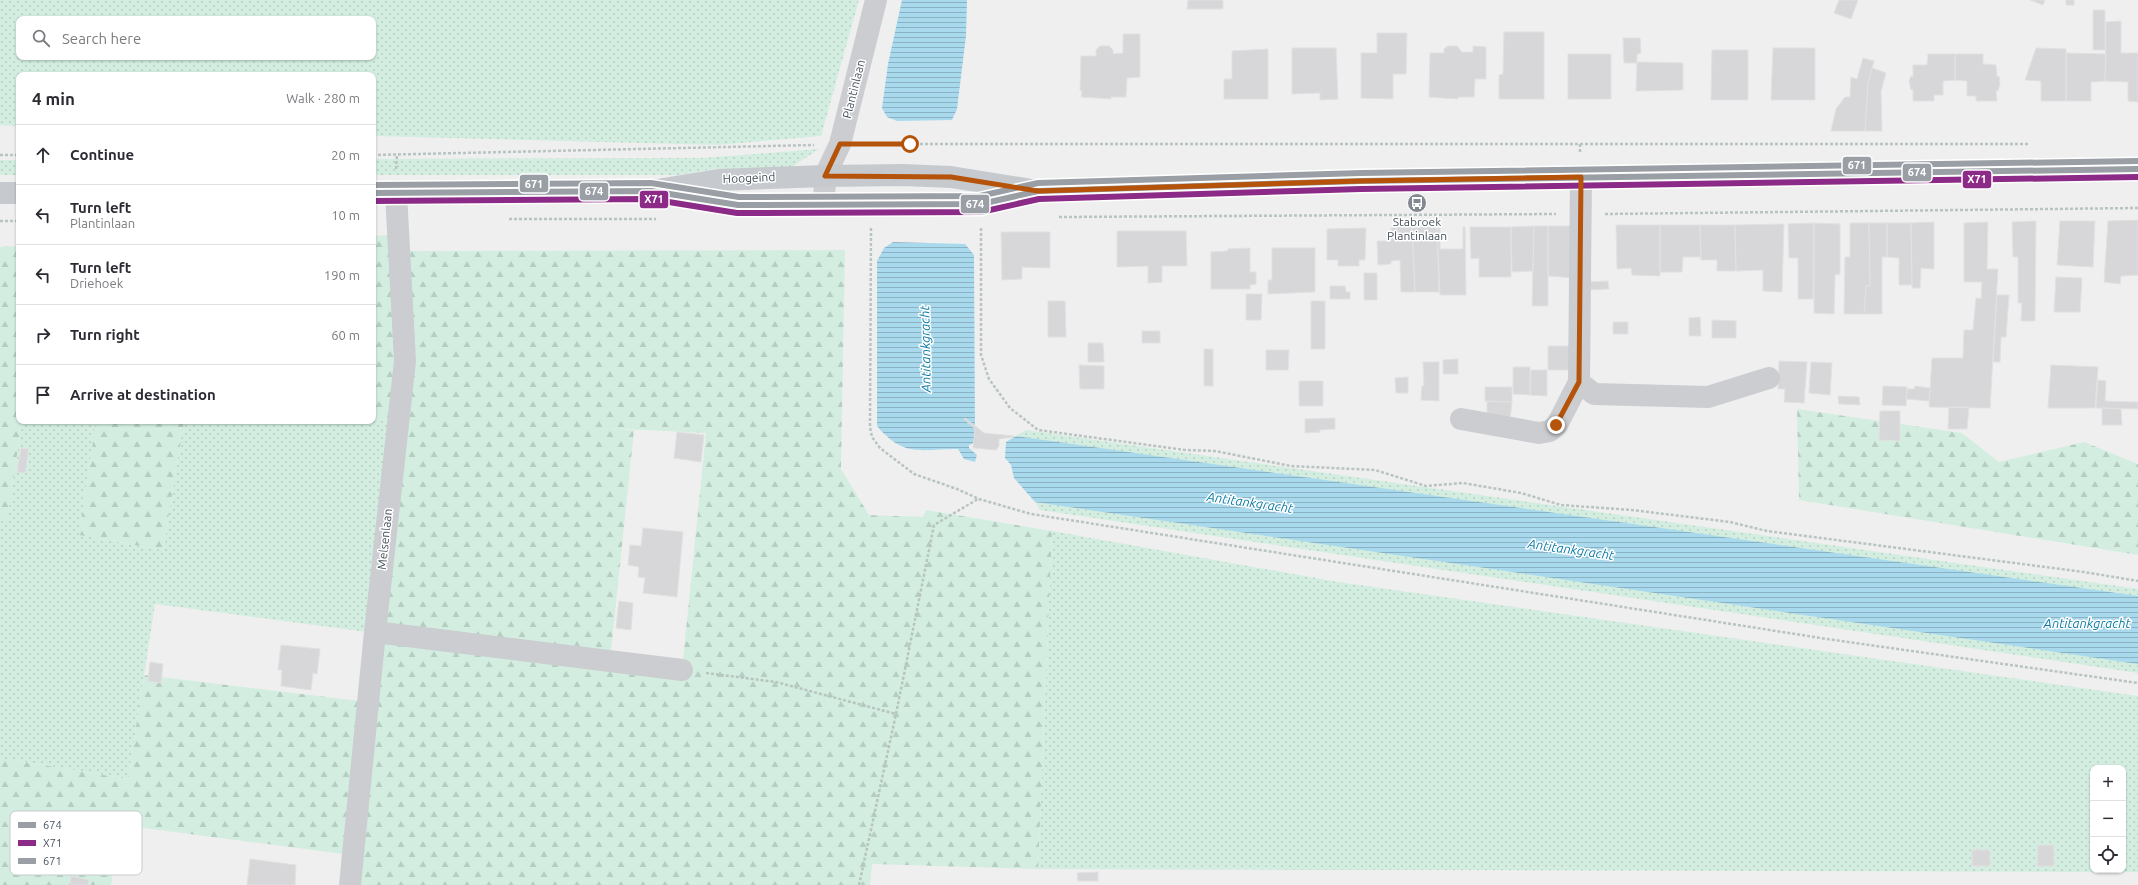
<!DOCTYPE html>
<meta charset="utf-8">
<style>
:root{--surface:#fff;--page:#f7f7f7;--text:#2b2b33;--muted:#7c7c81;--line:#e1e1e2}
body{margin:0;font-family:Ubuntu,sans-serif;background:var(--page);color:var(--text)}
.controls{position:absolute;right:12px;bottom:12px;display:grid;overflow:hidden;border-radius:8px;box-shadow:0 1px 3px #0004}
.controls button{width:36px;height:36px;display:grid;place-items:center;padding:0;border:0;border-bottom:1px solid var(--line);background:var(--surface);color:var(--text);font:20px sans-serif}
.stop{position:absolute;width:12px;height:12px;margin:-9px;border:3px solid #b45309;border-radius:50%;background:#fff}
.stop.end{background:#b45309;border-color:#fff;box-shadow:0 1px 4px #0008}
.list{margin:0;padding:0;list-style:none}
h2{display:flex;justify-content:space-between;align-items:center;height:52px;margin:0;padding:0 16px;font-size:17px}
h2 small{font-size:13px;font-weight:400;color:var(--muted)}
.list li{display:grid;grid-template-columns:26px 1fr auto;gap:12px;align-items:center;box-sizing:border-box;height:60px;padding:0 16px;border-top:1px solid var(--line)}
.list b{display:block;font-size:15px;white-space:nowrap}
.list p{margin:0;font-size:13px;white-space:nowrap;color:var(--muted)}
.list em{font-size:13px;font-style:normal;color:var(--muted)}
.icon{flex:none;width:22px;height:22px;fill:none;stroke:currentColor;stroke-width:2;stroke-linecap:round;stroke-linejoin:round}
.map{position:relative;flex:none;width:2138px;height:885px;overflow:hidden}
.search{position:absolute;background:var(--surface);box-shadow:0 1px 3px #0004;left:16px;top:16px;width:360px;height:44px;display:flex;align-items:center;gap:10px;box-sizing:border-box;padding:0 14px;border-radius:8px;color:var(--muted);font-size:15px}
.panel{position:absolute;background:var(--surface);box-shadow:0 1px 3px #0004;left:16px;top:72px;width:360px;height:352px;border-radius:8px}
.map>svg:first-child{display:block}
.grass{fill:url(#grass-dots);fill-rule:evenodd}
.forest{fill:url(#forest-firs);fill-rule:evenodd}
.water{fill:url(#water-rules)}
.building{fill:#d7d7d9;stroke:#e1e1e2}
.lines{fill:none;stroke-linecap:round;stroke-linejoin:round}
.path{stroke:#b7c4c1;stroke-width:2.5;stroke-dasharray:3 2;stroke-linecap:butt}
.minor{stroke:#cbcdd0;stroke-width:22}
.major{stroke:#c6cace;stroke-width:22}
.bus-1-casing{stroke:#fff;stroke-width:9}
.bus-2-casing{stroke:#fff;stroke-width:9}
.bus-3-casing{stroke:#fff;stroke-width:9}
.bus-1{stroke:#999fa5;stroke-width:6}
.bus-2{stroke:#8c2b87;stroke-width:6}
.bus-3{stroke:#999fa5;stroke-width:6}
.route{stroke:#b45309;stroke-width:5}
.labels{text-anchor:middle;stroke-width:3;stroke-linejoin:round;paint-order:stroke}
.street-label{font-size:12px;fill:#46505b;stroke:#fff}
.poi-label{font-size:12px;fill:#46505b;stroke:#fff}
.water-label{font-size:13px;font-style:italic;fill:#0d7da7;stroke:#fff}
.key{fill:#fff;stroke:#c8cace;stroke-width:1}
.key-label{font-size:11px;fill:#46505b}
.line-badge{stroke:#fff;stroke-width:1.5}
.badge-label{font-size:11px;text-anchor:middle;font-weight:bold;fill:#fff}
</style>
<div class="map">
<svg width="2138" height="885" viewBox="0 0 2138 885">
<defs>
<pattern id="grass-dots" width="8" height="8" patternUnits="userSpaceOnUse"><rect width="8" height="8" fill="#d3eee0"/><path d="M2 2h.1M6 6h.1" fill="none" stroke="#b6cec2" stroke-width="1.8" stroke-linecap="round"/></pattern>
<pattern id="forest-firs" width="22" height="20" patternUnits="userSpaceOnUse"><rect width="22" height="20" fill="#d3eee0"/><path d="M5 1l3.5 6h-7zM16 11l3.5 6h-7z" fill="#b6cec2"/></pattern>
<pattern id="water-rules" width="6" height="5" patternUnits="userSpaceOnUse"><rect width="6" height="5" fill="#a8d9ec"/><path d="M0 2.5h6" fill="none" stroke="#8bb2c2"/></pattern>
</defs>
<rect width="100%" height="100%" fill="#f0efef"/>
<path class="grass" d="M0 0H859L821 136 717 145 373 136V75H19V126L0 125ZM19 19H373V57H19Z
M819 149 792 167 779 169H714L678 175H373V159L702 158Z
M0 160H19V175H0Z
M373 418 390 421 367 632 155 604 128 779 0 758V521H7L22 421H96L79 535 163 550 184 421H373Z
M1026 430 2138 589V604L1016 436Z
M1043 497 2138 658V673L1040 510 1035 502Z
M1052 531 1338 582 2138 696V872L1038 869ZM2093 768H2123V870H2093Z"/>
<path class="forest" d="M389 235 398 344 390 421 373 418V236Z
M19 246V421H22L7 522 0 521V247Z
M845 250 841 469 869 515 923 517 926 510 1052 531 1038 869 872 864 870 885H358L415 348 409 251ZM603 428 706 433 682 670 610 661 634 430Z
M1797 409 1962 433 1999 462 2084 442 2138 464V555L1799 500Z
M96 421H184L163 550 79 535Z
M144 675 360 701 343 854 121 825 111 885H0V758L128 779Z"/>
<path class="water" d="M902 0H967L966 36 957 109 952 120 897 121 887 117 882 108 888 64Z
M893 242 965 244 974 255 975 429 974 443 969 445V448L977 455 975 462 964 459 958 449C921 449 904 458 877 426V261L884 248Z
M1016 436 2138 596V664L1035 502 1014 478 1011 465 1005 458 1006 442Z"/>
<path class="building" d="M1188 0H1223V9H1187Z
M1839 0H1858L1851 19 1834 13Z
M2030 0H2045L2043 5Z
M2066 0H2074V5H2066Z
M2093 10H2105V50H2093Z
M2121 21V53H2138V102L2128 101V82L2105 81 2106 22Z
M1504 32H1544V99H1499V75L1503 74Z
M1377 33H1407L1406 74H1393V99L1361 98V53H1377Z
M1123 34H1140V77L1127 78 1126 97H1111V99L1081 97 1082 91 1080 90 1081 56H1096V50L1100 46H1109L1113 50V54L1123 53Z
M1623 38H1640L1641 53 1637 54V63H1624Z
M1448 46H1457L1462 52H1473V46L1486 47V79H1475L1474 97H1458V99L1429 97 1430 53H1444V49Z
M1292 48H1336L1338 99 1320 100V93L1292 94Z
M1773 48H1815V100H1771Z
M2036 48 2066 49V101H2041V81L2025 80Z
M1268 49V99H1224V79H1232V51Z
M1712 50H1748V100H1711Z
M2066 53 2106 54 2105 81 2091 82V101H2066Z
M1568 54H1611V99H1568Z
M1928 54H1955V80L1943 81V95H1934V101H1913V89L1911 90 1909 81 1911 76 1913 77V65H1927Z
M1955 54H1983V64L1996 65 1997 77 1999 76 2000 84 1998 91 1996 90 1997 101H1976V96H1967V81L1955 80Z
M1863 58 1874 61 1868 84 1865 131H1831L1836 109 1845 97H1850L1851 77 1857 79Z
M1637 62 1683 63V90L1636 91Z
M1872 68 1886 73 1881 91 1882 131H1865L1868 84Z
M2138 220V275L2121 276 2120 284 2104 282 2108 221Z
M2036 221 2035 321H2021L2022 303H2018V257H2013L2012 222Z
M2060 221H2095L2093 267 2057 265Z
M1934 222V269L1921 268 1920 288H1912L1911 223Z
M1988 222 1987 269H1998L1990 408 1929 407 1932 358H1963L1964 330H1973L1976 298 1981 299 1982 282H1964V223Z
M1814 223 1813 299H1798V258H1789L1788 224Z
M1814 223 1840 224V274L1835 275 1834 314 1814 313Z
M1850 223H1869L1870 286H1866L1864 314H1844L1845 257H1850Z
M1869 223H1887V257H1882V314H1864L1866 286H1870Z
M1887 223H1911L1912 285H1899V258L1887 257Z
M1784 224 1782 292 1763 291V270L1736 271 1735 225Z
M1616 225H1660V276L1632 275 1631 268 1617 269Z
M1660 225H1700L1701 257H1683L1682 272H1660Z
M1700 225H1735L1736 271H1717V260H1701Z
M1534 226 1533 271 1512 272 1511 227Z
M1534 226H1548V306H1532Z
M1548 226H1574V278L1548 276Z
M1412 227 1415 292H1401L1400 260 1391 261V264L1378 265 1377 241H1391V228Z
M1412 227 1437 228 1439 292H1415Z
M1463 227H1465L1466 295H1440L1437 228H1440V249H1463Z
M1470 227H1511V277H1479V258L1471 259Z
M1366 228 1365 260H1359V266H1338V260H1327V229Z
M1117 231H1186L1187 266H1162V282L1148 283V266L1117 267Z
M1001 232H1050V268L1022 267V279L1002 280Z
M1250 248V272H1256V284L1250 285V289H1211V252L1227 251 1228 249Z
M1272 248H1315V292L1268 294V280H1272Z
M1364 273H1377V300H1364Z
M2056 277 2082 278 2080 312H2054Z
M1608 281 1609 289 1588 290 1587 282Z
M1330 286H1345L1346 292H1350V299H1330Z
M1246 294H1262L1261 320H1246Z
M1997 295H2009L2006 337H2001L2000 362H1993Z
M1048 301H1065L1066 337H1048Z
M1311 301H1325V349H1311Z
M1700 317 1701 336H1689V318Z
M1712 320 1736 321V338H1712Z
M1613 322H1628V334H1613Z
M1142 331H1160V343H1142Z
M1088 343H1103L1104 362H1088Z
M1548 346H1573V370H1548Z
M1204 349H1213V386H1204Z
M1266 350H1289L1288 370H1266Z
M1458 359V374H1443V360Z
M1779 361 1807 362 1804 403 1784 402 1785 389H1778Z
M1423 362H1439V401L1421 400 1422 386H1424Z
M1811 362 1832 363 1830 395 1809 393Z
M1079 365 1104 366V389H1080Z
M2051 365 2098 367 2095 408H2048Z
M1513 367H1530V395L1513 394Z
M1531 370H1547V396L1530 395Z
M1408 377V393H1396L1395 378Z
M2098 380 2106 381 2105 401 2138 402V409L2096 408Z
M1299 381H1323V406H1299Z
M1883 386 1907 387 1906 406 1882 405Z
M1915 386 1930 388 1929 401 1906 399 1907 389H1914Z
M1485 387H1512V402L1485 401Z
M1838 396 1859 397 1860 405 1839 404Z
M1487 401 1512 402 1510 420H1487Z
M1949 407H1969L1967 429H1948Z
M2102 408 2121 409 2122 425H2102Z
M1880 411H1900V441L1879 440Z
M965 418 984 433 1014 436 1013 437 999 439V446L996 450 973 448 975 429 964 419Z
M1335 418V429L1320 430V432L1305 433V419Z
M677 432 704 435 701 462 674 458Z
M21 448 29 449 25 473 17 472Z
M643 528 683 532 677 597 643 593 645 578 638 577 639 567 628 565 630 545 641 546Z
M619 601 633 603 631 630 616 628Z
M281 645 320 649 317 674 313 673 311 690 281 686 282 670H278Z
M150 662 163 664 161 683 148 681Z
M2038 845H2054V866H2037Z
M1972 850H1990V866H1972Z
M250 859 296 865 295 885H247Z
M1098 872V881H1078L1077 873Z
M71 876 89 880 88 885H70Z"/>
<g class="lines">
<path class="path" d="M865 144H2028
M1580 144V154
M0 155H19
M373 155 814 145
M396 169 397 155
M1605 214 2138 208
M1059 217 1556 214
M509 219H656
M0 221H19
M871 228 870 427 872 437 880 448 914 474 957 489 979 499 1031 514 1827 639 2138 683
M981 228V355L989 379 1010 408 1038 430 1185 450 1215 451 1291 466 1375 470 1426 486 1463 483 1521 493 1561 505 1632 510 1730 522 1767 531 2084 572 2138 581
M706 673 776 682 896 714
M859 885 896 714 934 525 978 499"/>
<path class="minor" d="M824 204 825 176 840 144 876 0
M1579 382 1594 394 1708 397 1769 378
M1461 419 1539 433 1550 431 1557 425 1579 382 1581 177
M375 632 682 670
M350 885 375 632 405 361 396 193"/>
<path class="major" d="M651 191 718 180 825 176 903 175 951 177 1038 191 1361 181 2138 169
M0 193H19
M373 193 651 191 738 205 981 204 1027 193"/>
<g class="bus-1-casing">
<path id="bus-1" d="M373 193 651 191 738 205 981 204 1038 191 1361 181 2138 169"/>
</g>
<g class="bus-2-casing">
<path id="bus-2" d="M373 201 650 199 737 213 981 212 1039 199 1361 189 2138 177"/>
</g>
<g class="bus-3-casing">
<path id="bus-3" d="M373 185 651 183 739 197 980 196 1038 183 1361 173 2138 161"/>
</g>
<use href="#bus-1" class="bus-1"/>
<use href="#bus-2" class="bus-2"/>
<use href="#bus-3" class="bus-3"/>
</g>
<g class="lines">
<path class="route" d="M910 144H840L825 176 951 177 1038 191 1361 181 1581 177 1579 382 1556 425"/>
</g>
<defs>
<g id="bus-disc" transform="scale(1)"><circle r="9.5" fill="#82888f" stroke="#fff"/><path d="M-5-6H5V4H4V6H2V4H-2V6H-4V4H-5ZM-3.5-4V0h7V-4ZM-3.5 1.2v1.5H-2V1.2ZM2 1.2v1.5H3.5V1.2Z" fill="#fff"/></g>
</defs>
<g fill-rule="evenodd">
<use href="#bus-disc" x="1417" y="203"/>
</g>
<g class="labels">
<g class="street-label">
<text transform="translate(854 89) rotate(-76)" y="4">Plantinlaan</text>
<text transform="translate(749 178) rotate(-2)" y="4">Hoogeind</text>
<text transform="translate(385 539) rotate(-84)" y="4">Melsenlaan</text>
</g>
<g class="poi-label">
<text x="1417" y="226">Stabroek<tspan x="1417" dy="14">Plantinlaan</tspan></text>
</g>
<g class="water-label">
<text transform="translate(925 349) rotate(-91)" y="5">Antitankgracht</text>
<text transform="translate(1250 502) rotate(8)" y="5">Antitankgracht</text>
<text transform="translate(1571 549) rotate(8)" y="5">Antitankgracht</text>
<text x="2087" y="628">Antitankgracht</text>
</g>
</g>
<rect x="10" y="811" width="132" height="64" rx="6" class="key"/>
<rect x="18" y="822" width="18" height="6" fill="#999fa5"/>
<rect x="18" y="840" width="18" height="6" fill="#8c2b87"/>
<rect x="18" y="858" width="18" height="6" fill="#999fa5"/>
<g class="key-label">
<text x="43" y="829">674</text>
<text x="43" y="847">X71</text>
<text x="43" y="865">671</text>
</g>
<g class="line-badge">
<rect x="1842" y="156" width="30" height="19" rx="4" fill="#999fa5"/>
<rect x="1902" y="163" width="30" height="19" rx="4" fill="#999fa5"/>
<rect x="1962" y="170" width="30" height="19" rx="4" fill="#8c2b87"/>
<rect x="519" y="174" width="30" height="19" rx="4" fill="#999fa5"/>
<rect x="579" y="182" width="30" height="19" rx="4" fill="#999fa5"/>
<rect x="639" y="190" width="30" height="19" rx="4" fill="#8c2b87"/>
<rect x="960" y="194" width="30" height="20" rx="4" fill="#999fa5"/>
</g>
<g class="badge-label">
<text x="1857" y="169">671</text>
<text x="1917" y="176">674</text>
<text x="1977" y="183">X71</text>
<text x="534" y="188">671</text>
<text x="594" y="195">674</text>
<text x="654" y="203">X71</text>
<text x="975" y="208">674</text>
</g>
</svg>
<div class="controls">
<button>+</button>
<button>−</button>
<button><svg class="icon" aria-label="locate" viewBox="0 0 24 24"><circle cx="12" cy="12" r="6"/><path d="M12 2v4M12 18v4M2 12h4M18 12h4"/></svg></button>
</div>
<div class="stop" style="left:910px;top:144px"></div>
<div class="stop end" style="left:1556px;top:425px"></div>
<div class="search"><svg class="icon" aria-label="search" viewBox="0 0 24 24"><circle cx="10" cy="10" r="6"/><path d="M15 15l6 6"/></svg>Search here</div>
<section class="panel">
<h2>4 min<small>Walk · 280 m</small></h2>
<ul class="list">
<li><svg class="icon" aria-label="ahead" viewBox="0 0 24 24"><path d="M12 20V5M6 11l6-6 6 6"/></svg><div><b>Continue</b></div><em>20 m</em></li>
<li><svg class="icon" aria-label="left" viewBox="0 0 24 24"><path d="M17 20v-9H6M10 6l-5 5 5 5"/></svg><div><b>Turn left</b><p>Plantinlaan</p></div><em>10 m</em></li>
<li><svg class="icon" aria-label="left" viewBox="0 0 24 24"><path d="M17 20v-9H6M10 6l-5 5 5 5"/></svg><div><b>Turn left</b><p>Driehoek</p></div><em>190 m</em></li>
<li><svg class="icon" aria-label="right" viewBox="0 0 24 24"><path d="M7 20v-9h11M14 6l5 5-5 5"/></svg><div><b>Turn right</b></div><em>60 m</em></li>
<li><svg class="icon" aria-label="arrive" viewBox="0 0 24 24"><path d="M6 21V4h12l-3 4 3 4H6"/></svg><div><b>Arrive at destination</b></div></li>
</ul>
</section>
</div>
